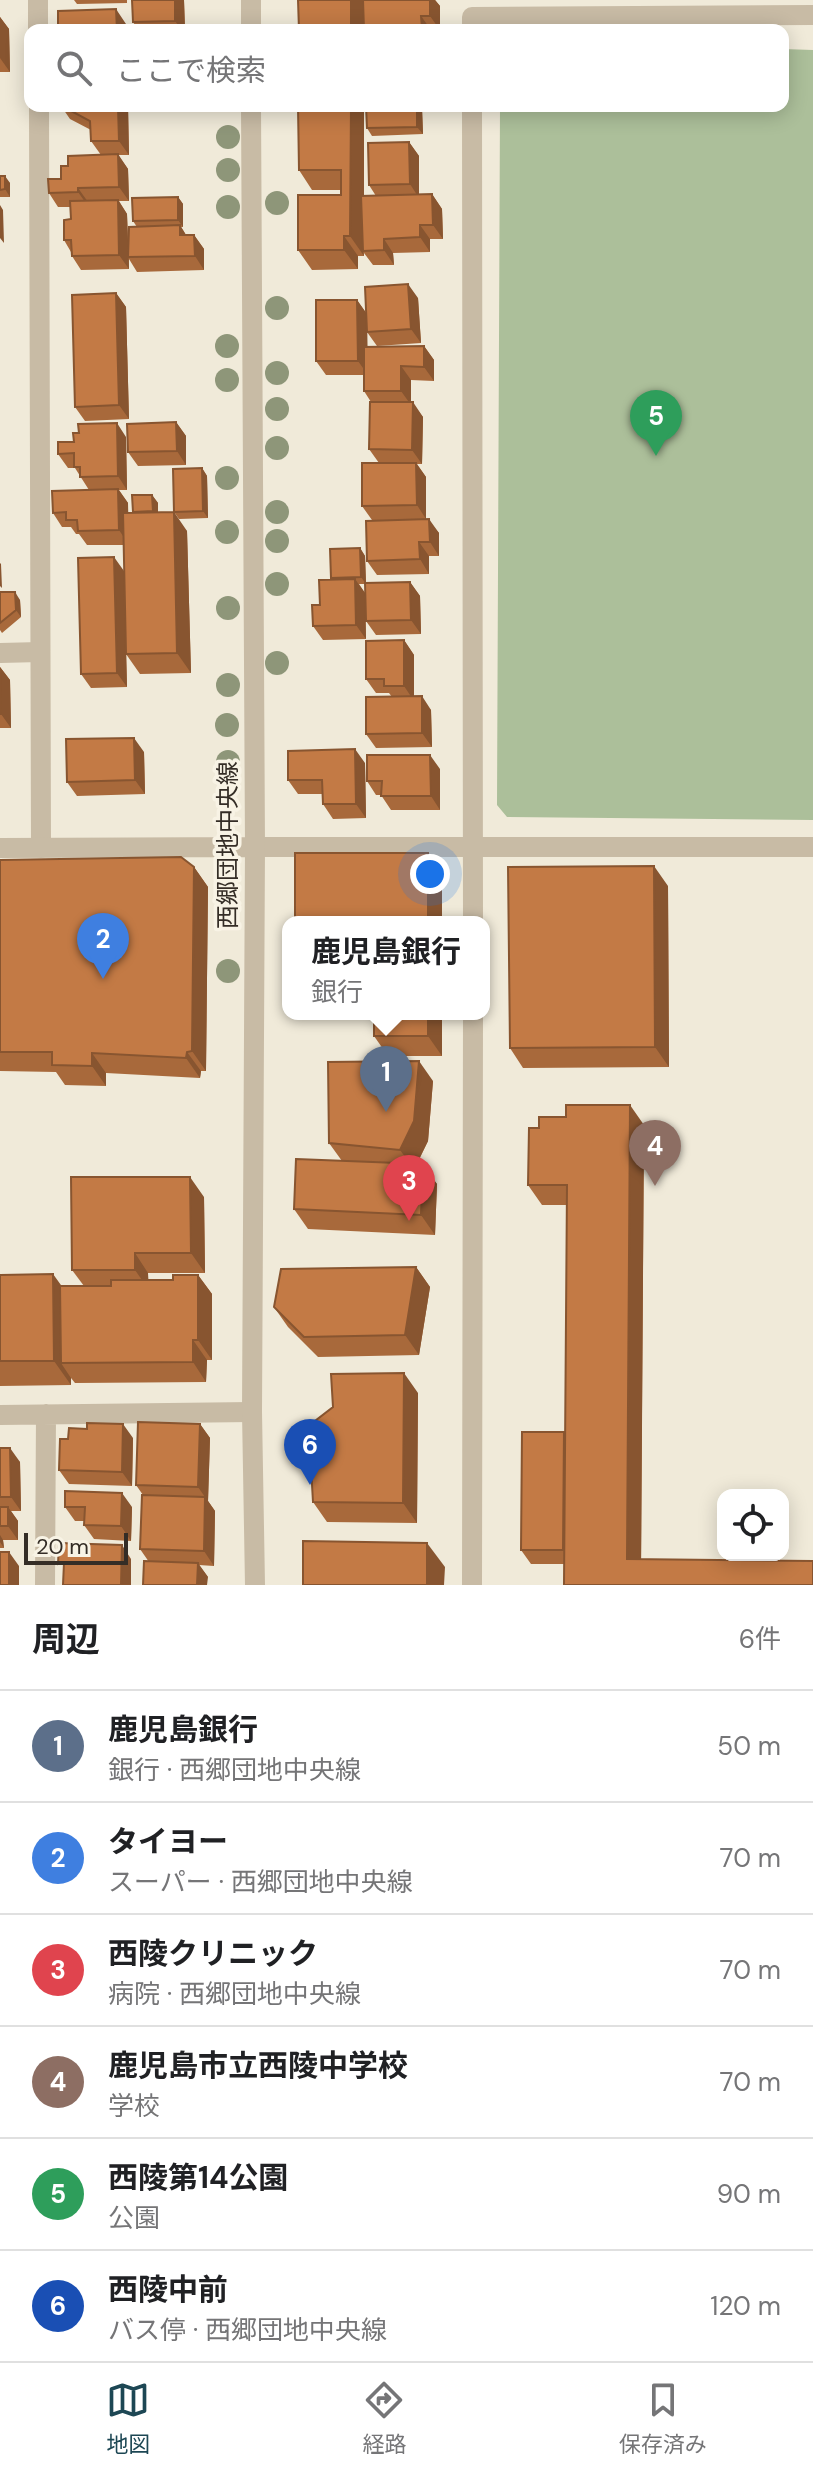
<!DOCTYPE html>
<html lang="ja">
<meta charset="utf-8">
<style>
:root{--surface:#fff;--page:#f2f2f2;--text:#202124;--muted:#757577;--line:#e0e0e0;--accent:#1d4754}
body{margin:0;font-family:"DM Sans","Noto Sans JP",sans-serif;background:var(--page);color:var(--text)}
.controls{position:absolute;right:24px;bottom:24px;display:grid;overflow:hidden;border-radius:16px;box-shadow:0 4px 20px #0003}
.controls button{width:72px;height:72px;display:grid;place-items:center;padding:0;border:0;border-bottom:2px solid var(--line);background:var(--surface);color:var(--text);font:40px sans-serif}
.scale{position:absolute;left:24px;bottom:20px;width:104px;box-sizing:border-box;padding-left:8px;border:4px solid #342d26;border-top:0;font-size:22px;line-height:28px;white-space:nowrap;color:#342d26;-webkit-text-stroke:6px #f8f3e5;paint-order:stroke}
.you{position:absolute;left:430px;top:874px;width:28px;height:28px;margin:-20px;border:6px solid #fff;border-radius:50%;background:#1a73e8;box-shadow:0 0 0 12px #1a73e833}
.badge{display:grid;place-items:center;width:52px;height:52px;border-radius:50%;background:var(--accent);color:#fff;font-size:26px;font-weight:700}
.pin{position:absolute;translate:-50% -66px;filter:drop-shadow(0 2px 4px #0008)}
.pin::after{content:'';position:absolute;top:42px;width:28px;height:24px;background:inherit;clip-path:polygon(0 0,100% 0,50% 100%)}
.popup{position:absolute;left:282px;top:916px;width:208px;height:104px;box-sizing:border-box;display:grid;place-content:center;border-radius:16px;background:var(--surface);filter:drop-shadow(0 2px 6px #0005);font-size:26px;white-space:nowrap;color:var(--muted)}
.popup b{font-size:30px;color:var(--text)}
.popup::after{content:'';position:absolute;left:50%;top:100%;margin-left:-16px;border:16px solid transparent;border-top-color:var(--surface)}
.list{margin:0;padding:0;list-style:none}
h2{display:flex;justify-content:space-between;align-items:center;height:104px;margin:0;padding:0 32px;font-size:34px}
h2 small{font-size:26px;font-weight:400;color:var(--muted)}
.list li{display:grid;grid-template-columns:52px 1fr auto;gap:24px;align-items:center;box-sizing:border-box;height:112px;padding:0 32px;border-top:2px solid var(--line)}
.list b{display:block;font-size:30px;white-space:nowrap}
.list p{margin:0;font-size:26px;white-space:nowrap;color:var(--muted)}
.list em{font-size:26px;font-style:normal;color:var(--muted)}
.icon{flex:none;width:44px;height:44px;fill:none;stroke:currentColor;stroke-width:2;stroke-linecap:round;stroke-linejoin:round}
.map{position:relative;flex:none;width:813px;height:1585px;overflow:hidden}
.search{position:absolute;background:var(--surface);box-shadow:0 4px 20px #0003;left:24px;right:24px;top:24px;height:88px;display:flex;align-items:center;gap:20px;box-sizing:border-box;padding:0 28px;border-radius:16px;color:var(--muted);font-size:30px}
.sheet{height:776px;background:var(--surface)}
nav{display:flex;justify-content:space-around;align-items:center;box-sizing:border-box;height:112px;border-top:2px solid var(--line);background:var(--surface);font-size:22px;color:var(--muted)}
nav a{display:grid;justify-items:center;gap:4px}
nav .on{color:var(--accent)}
.map>svg:first-child{display:block}
.green{fill:#acbf9a}
.lines{fill:none;stroke-linecap:round;stroke-linejoin:round}
.minor{stroke:#c8bba5;stroke-width:20}
.tertiary{stroke:#c8bba5;stroke-width:20}
.tree{fill:#8e9679}
.wall{fill:#a8693b}
.shaded-wall{fill:#885530}
.building{fill:#c37a45;stroke:#885530;stroke-width:2}
.labels{text-anchor:middle;stroke-width:7;stroke-linejoin:round;paint-order:stroke}
.street-label{font-size:24px;fill:#342d26;stroke:#f8f3e5}
</style>
<div class="map">
<svg width="813" height="1585" viewBox="0 0 813 1585">
<rect width="100%" height="100%" fill="#f0ead9"/>
<path class="green" d="M783 49 813 50V820L507 817 497 805 500 106H783Z"/>
<g class="lines">
<path class="minor" d="M38 0V30
M472 30V17L813 15
M39 106 41 848
M472 106 473 922
M0 653 40 652
M255 847H813
M0 1415 252 1412
M45 1585 46 1414
M472 1585 473 1014"/>
<path class="tertiary" d="M251 0V30
M251 106 255 847 252 1412 255 1585
M0 848 255 847"/>
</g>
<g class="tree">
<circle cx="228" cy="137" r="12"/>
<circle cx="228" cy="170" r="12"/>
<circle cx="277" cy="203" r="12"/>
<circle cx="228" cy="207" r="12"/>
<circle cx="277" cy="308" r="12"/>
<circle cx="227" cy="346" r="12"/>
<circle cx="277" cy="373" r="12"/>
<circle cx="227" cy="380" r="12"/>
<circle cx="277" cy="409" r="12"/>
<circle cx="277" cy="448" r="12"/>
<circle cx="227" cy="478" r="12"/>
<circle cx="277" cy="512" r="12"/>
<circle cx="227" cy="532" r="12"/>
<circle cx="277" cy="541" r="12"/>
<circle cx="277" cy="584" r="12"/>
<circle cx="228" cy="608" r="12"/>
<circle cx="277" cy="663" r="12"/>
<circle cx="228" cy="685" r="12"/>
<circle cx="227" cy="725" r="12"/>
<circle cx="228" cy="762" r="12"/>
<circle cx="228" cy="971" r="12"/>
</g>
<path class="wall" d="M74 0H127V3L77 4Z
M132 0H184L185 30H138L133 22Z
M298 0H435L440 6V30H299Z
M0 17 9 29 10 72H0Z
M61 106H128L129 155H118L128 169 129 201H119L127 214 128 240 137 227 133 221 178 197 183 204V227H181L186 235H194L204 249V270L137 272 129 259V269L81 270 72 256 71 252 64 240 71 219 70 207H58L49 193 61 179 68 166 101 155 91 141V130L70 119Z
M298 106H364V196H376L369 185 409 142 419 156V195L432 194 442 209 443 239H430V252L393 253 394 265H373L364 253V256H358V269L312 270 298 250 341 195V190H312L299 170Z
M422 108 423 134 372 136 367 128Z
M0 176 10 183V197H0Z
M116 293 126 307 129 419 85 421 75 407Z
M418 298 421 343 377 346 367 332V329V346H424L434 360V381L411 380V402L423 417 422 464H417L426 477V519L439 533V556H429V574L377 575 367 561 372 520 362 506 379 463 369 449 371 402 364 391V375H326L316 361 357 300 366 313Z
M176 422 186 436V465L138 466 128 452Z
M126 437 127 490H119L128 503V513H133L152 495 158 503V512L187 531 191 673 140 674 126 654 125 610 127 687 91 688 81 674 124 571V545H87L79 534H76L71 527H62L53 513 89 490 75 468H68L58 454 74 442Z
M202 468 207 476 208 518 179 519 174 512Z
M360 548 365 556 366 583 410 582 420 596 421 634 376 635 366 621 365 584H359L365 593 366 639 323 640 313 626 320 605 332 580 331 578Z
M0 592 20 600 21 617 2 633 0 630Z
M404 640 414 655V696L431 710 432 747 376 748 366 734 392 697 389 693H376L366 679Z
M0 667 10 680 11 728H0Z
M144 752 145 794 77 796 67 782Z
M365 763 366 818 333 819 323 804V794H298L288 780Z
M440 769V810H391L381 795H376L367 781Z
M0 860 194 867 208 887 206 1071H201L200 1078 106 1073V1086L65 1085 56 1072 0 1071Z
M668 886 669 1067 523 1068 510 1048Z
M442 1014V1056H388L374 1036Z
M433 1081 428 1141 417 1164 437 1184 435 1235 308 1229 294 1209 342 1161 329 1143Z
M644 1125 641 1559 565 1564H531L521 1550 565 1435 567 1205H542L528 1185Z
M204 1197 205 1273H148V1280H173L198 1275 212 1294V1360H207L206 1382 75 1383 71 1378V1385L0 1386V1275L62 1286H84L72 1270Z
M416 1267 430 1287 419 1355 318 1357 288 1327 274 1307Z
M418 1393 417 1523 327 1522 313 1502 323 1452Z
M200 1424 210 1438 208 1501 215 1511 214 1566 199 1565 208 1577 149 1562 140 1549 143 1495 136 1485Z
M133 1438 132 1486 69 1484 59 1470Z
M0 1448 20 1462 21 1511H11L18 1521V1540H3L4 1548H0Z
M65 1507H132L131 1541 94 1539 84 1525V1521H75Z"/>
<path class="shaded-wall" d="M175 0H184L185 30H182L175 21Z
M351 0H364V30H351Z
M430 0H435L440 6V30L430 16Z
M116 9 126 24V30H117Z
M421 16 431 30H423L422 28Z
M0 17 9 29 10 72 0 58Z
M118 106H128L129 155 119 141Z
M351 106H364V251H363L364 256 350 236Z
M417 106H421L422 108 423 134 417 127Z
M409 142 419 156V198L410 184Z
M118 154 128 169 129 201 119 187Z
M5 176 10 183V197L5 189Z
M78 188 88 202V206L78 192Z
M432 194 442 209 443 239 433 225Z
M178 197 183 204V227L178 220Z
M118 200 127 214 129 269 119 255Z
M0 205 3 210 4 243 0 238Z
M180 225 189 240 180 235Z
M420 225 430 239V252L420 237Z
M194 235 204 249V270L195 256Z
M344 236 358 256V269L344 250Z
M384 239 393 253 394 265 384 250Z
M408 284 418 298 421 343 411 329Z
M116 293 126 307 129 419 119 405Z
M357 300 367 314 368 375 358 361Z
M424 346 434 360V381L424 367Z
M401 366 411 380V405L401 391Z
M413 402 423 417 422 464 412 450Z
M176 422 186 436V465L177 451Z
M117 423 126 437 127 490 118 476Z
M416 463 426 477V519L417 505Z
M202 468 207 476 208 518 203 511Z
M118 489 128 503 129 545 119 530Z
M152 495 158 503V519L153 511Z
M174 512 187 531 191 673 177 653Z
M429 519 439 533V556L430 542Z
M419 542 429 556V574L420 559Z
M360 548 365 556 366 584 361 577Z
M114 557 124 571 127 687 117 673Z
M0 563 1 564 2 588 0 586Z
M355 579 365 593 366 639 356 625Z
M410 582 420 596 421 634 411 620Z
M15 592 20 600 21 617 16 610Z
M404 640 414 655V701L404 686Z
M0 667 10 680 11 728 1 714Z
M422 696 431 710 432 747 422 733Z
M134 738 144 752 145 794 135 780Z
M355 749 365 763 366 818 356 804Z
M430 755 440 769V810L431 796Z
M428 853 442 873V922H428Z
M654 866 668 886 669 1067 655 1047Z
M194 867 208 887 206 1071 192 1051Z
M428 1014H442V1056L428 1036Z
M187 1052 201 1071 200 1078 186 1058Z
M92 1053 106 1073V1086L92 1066Z
M419 1061 433 1081 428 1141 414 1169 400 1150Z
M630 1105 644 1125 641 1579 627 1559Z
M423 1164 437 1184 435 1235 421 1215Z
M190 1177 204 1197 205 1273 191 1253Z
M135 1253 148 1273 149 1290 135 1270Z
M416 1267 430 1287 419 1355 405 1335Z
M53 1274 71 1299 61 1363 71 1378V1385L54 1361Z
M198 1275 212 1294V1360L198 1340Z
M193 1340 207 1360 206 1382 193 1362Z
M404 1373 418 1393 417 1523 403 1503Z
M123 1424 133 1438 132 1486 122 1472Z
M200 1424 210 1438 208 1501 215 1511 214 1566 204 1551 205 1497 198 1487Z
M564 1432 573 1446V1564L563 1550Z
M10 1448 20 1462 21 1511 11 1497Z
M122 1493 132 1507 131 1541 121 1526Z
M8 1507 18 1521V1540L8 1526Z
M0 1535 3 1540 4 1548 0 1542Z
M427 1543 445 1567 444 1585H427Z
M122 1545 131 1559V1585H121Z
M9 1552 19 1566V1585H9Z
M198 1563 208 1577 207 1585H197Z"/>
<path class="building" d="M132 0H175V21L133 22Z
M298 0H351V30H299Z
M363 0H430V16H421L422 28 364 30Z
M116 9 117 30H58V11Z
M62 106H118L119 141H91L90 121Z
M298 106H351L350 236H344V250H298V195H341V170H299Z
M366 106H417V127L367 128Z
M409 142 410 184 369 185 368 143Z
M118 154 119 187 78 188V192L49 193 48 179H61V166H68V156Z
M0 176H5V189L0 190Z
M432 194 433 225H420V237L384 239V250L363 251 361 196Z
M178 197V220L133 221 132 198Z
M118 200 119 255 72 256 71 240H64V220L71 219 70 201Z
M180 225V235H194L195 256 128 257 129 227Z
M408 284 411 329 367 332 365 287Z
M116 293 119 405 75 407 72 295Z
M316 300H357L358 361H316Z
M424 346V367L401 366V391H364V347Z
M370 402H413L412 450 369 449Z
M176 422 177 451 128 452 127 424Z
M117 423 118 476 80 477V467H74V453L58 454V442H74L73 433H79L78 424Z
M362 463H416L417 505 362 506Z
M202 468 203 511 174 512 173 469Z
M118 489 119 530 78 531 77 520H66V512L53 513 52 491Z
M132 495H152L153 511 133 512Z
M174 512 177 653 126 654 123 513Z
M429 519 430 542H419L420 559 367 561 366 521Z
M360 548 361 577 331 578 330 549Z
M114 557 117 673 81 674 78 558Z
M355 579 356 625 313 626 312 605H320L319 580Z
M410 582 411 620 366 621 365 583Z
M0 592H15L16 610 0 623Z
M404 640V686H384V679H366V641Z
M0 672 1 714H0Z
M422 696V733L366 734V697Z
M134 738 135 780 67 782 66 739Z
M355 749 356 804H323L322 780H288V751Z
M367 755H430L431 796H381L382 781H367Z
M295 853H428V922H295Z
M181 857 194 867 192 1051 187 1052 186 1058 92 1053V1066L52 1065V1052H0V860Z
M654 866 655 1047 510 1048 508 867Z
M374 1014H428V1036H374Z
M419 1061 414 1121 400 1150 329 1143 328 1062Z
M566 1105H630L627 1559 813 1561V1585H564L567 1185H528L529 1128H539V1117H566Z
M296 1159 423 1164 421 1215 294 1209Z
M71 1177H190L191 1253H135V1270H72Z
M416 1267 405 1335 304 1337 274 1307 281 1269Z
M53 1274 54 1361H0V1275Z
M173 1275H198V1340H193V1362L61 1363 60 1286H111V1280H173Z
M404 1373 403 1503 313 1502 310 1449 323 1452 315 1421 333 1407 331 1374Z
M138 1422 200 1424 198 1487 136 1485Z
M87 1423 123 1424 122 1472 59 1470 60 1439H68L69 1428 87 1429Z
M522 1432H564L563 1550H521Z
M0 1448H10L11 1497H0Z
M65 1491 122 1493 121 1526 84 1525 85 1507H65Z
M142 1495 205 1497 204 1551 140 1549Z
M0 1507H8V1526H0Z
M303 1541 427 1543V1585H303Z
M59 1543 122 1545 121 1585H63L64 1563 58 1564Z
M0 1552H9V1585H0Z
M144 1561 198 1563 197 1585H143Z"/>
<g class="labels">
<g class="street-label">
<text transform="translate(228 845) rotate(-90)" y="8">西郷団地中央線</text>
</g>
</g>
</svg>
<div class="controls">
<button><svg class="icon" aria-label="locate" viewBox="0 0 24 24"><circle cx="12" cy="12" r="6"/><path d="M12 2v4M12 18v4M2 12h4M18 12h4"/></svg></button>
</div>
<div class="scale">20 m</div>
<div class="you"></div>
<div class="pin badge" style="left:386px;top:1112px;background:#5c6f8a">1</div>
<div class="popup"><b>鹿児島銀行</b>銀行</div>
<div class="pin badge" style="left:103px;top:979px;background:#3f7fe0">2</div>
<div class="pin badge" style="left:409px;top:1221px;background:#e0444e">3</div>
<div class="pin badge" style="left:655px;top:1186px;background:#8d6e63">4</div>
<div class="pin badge" style="left:656px;top:456px;background:#2e9e5b">5</div>
<div class="pin badge" style="left:310px;top:1485px;background:#1a4fb4">6</div>
<div class="search"><svg class="icon" aria-label="search" viewBox="0 0 24 24"><circle cx="10" cy="10" r="6"/><path d="M15 15l6 6"/></svg>ここで検索</div>
</div>
<section class="sheet">
<h2>周辺<small>6件</small></h2>
<ul class="list">
<li><span class="badge" style="background:#5c6f8a">1</span><div><b>鹿児島銀行</b><p>銀行 · 西郷団地中央線</p></div><em>50 m</em></li>
<li><span class="badge" style="background:#3f7fe0">2</span><div><b>タイヨー</b><p>スーパー · 西郷団地中央線</p></div><em>70 m</em></li>
<li><span class="badge" style="background:#e0444e">3</span><div><b>西陵クリニック</b><p>病院 · 西郷団地中央線</p></div><em>70 m</em></li>
<li><span class="badge" style="background:#8d6e63">4</span><div><b>鹿児島市立西陵中学校</b><p>学校</p></div><em>70 m</em></li>
<li><span class="badge" style="background:#2e9e5b">5</span><div><b>西陵第14公園</b><p>公園</p></div><em>90 m</em></li>
<li><span class="badge" style="background:#1a4fb4">6</span><div><b>西陵中前</b><p>バス停 · 西郷団地中央線</p></div><em>120 m</em></li>
</ul>
</section>
<nav>
<a class="on"><svg class="icon" aria-label="map" viewBox="0 0 24 24"><path d="M3 6l6-2 6 2 6-2v14l-6 2-6-2-6 2zM9 4v14M15 6v14"/></svg>地図</a>
<a><svg class="icon" aria-label="directions" viewBox="0 0 24 24"><path d="M12 3l9 9-9 9-9-9zM9 14v-3h6M13 9l2 2-2 2"/></svg>経路</a>
<a><svg class="icon" aria-label="saved" viewBox="0 0 24 24"><path d="M7 4h10v16l-5-4-5 4z"/></svg>保存済み</a>
</nav>
